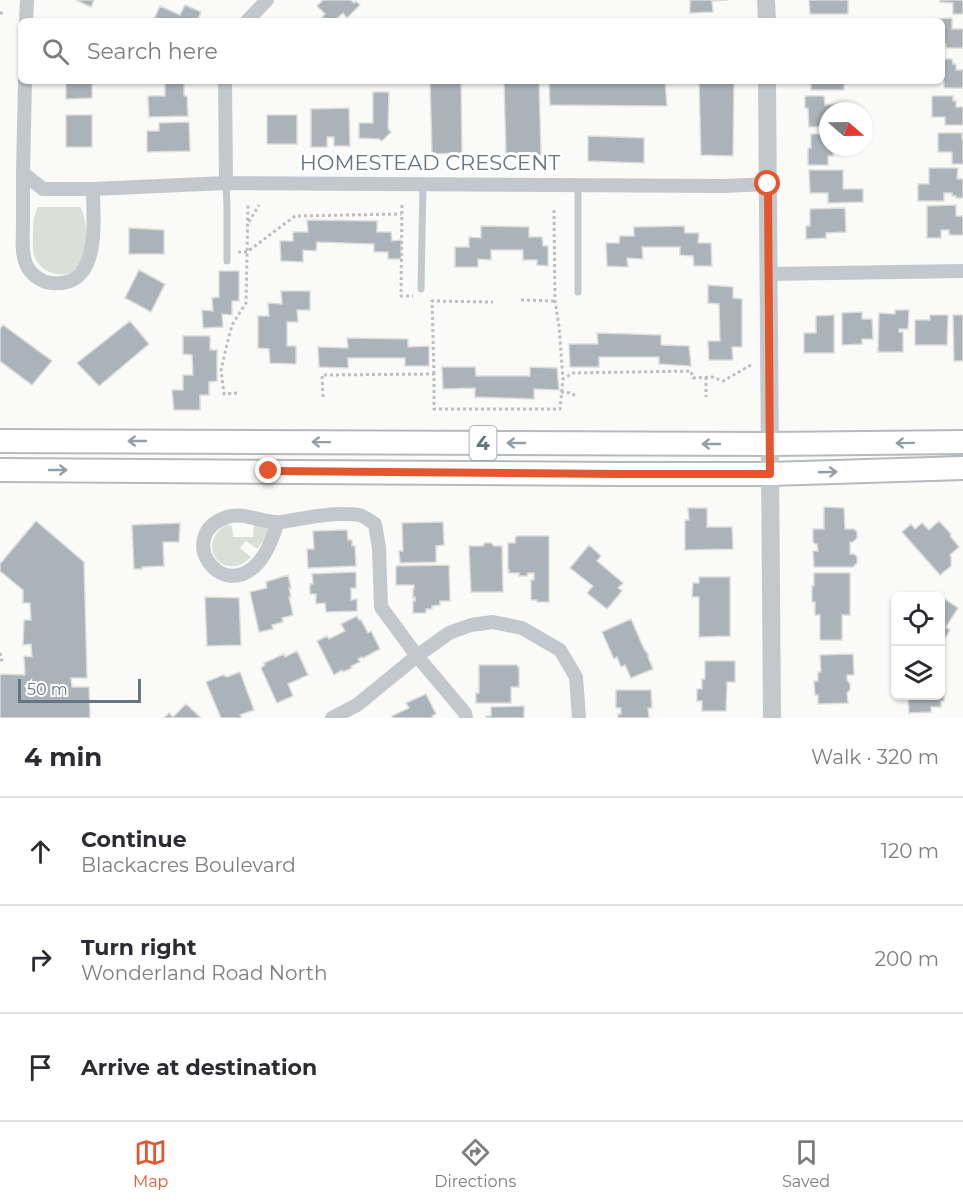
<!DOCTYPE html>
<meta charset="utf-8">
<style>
:root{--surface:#fff;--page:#f2f2f3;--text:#2b2b33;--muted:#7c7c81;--line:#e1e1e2;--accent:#e4572e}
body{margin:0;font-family:Montserrat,sans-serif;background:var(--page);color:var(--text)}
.controls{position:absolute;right:18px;bottom:18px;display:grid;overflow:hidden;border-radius:9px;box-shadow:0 2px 4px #0004}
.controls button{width:54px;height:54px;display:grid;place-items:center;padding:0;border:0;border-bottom:2px solid var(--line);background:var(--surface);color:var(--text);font:30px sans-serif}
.compass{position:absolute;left:819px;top:102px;width:54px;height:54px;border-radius:50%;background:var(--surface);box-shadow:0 2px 4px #0004;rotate:110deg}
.scale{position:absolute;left:18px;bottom:15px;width:123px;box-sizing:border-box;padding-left:6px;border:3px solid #657683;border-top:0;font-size:16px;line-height:21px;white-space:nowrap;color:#657683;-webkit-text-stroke:4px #fff;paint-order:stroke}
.stop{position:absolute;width:18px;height:18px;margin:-14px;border:4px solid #e4572e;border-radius:50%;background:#fff}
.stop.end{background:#e4572e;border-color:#fff;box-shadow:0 2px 6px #0008}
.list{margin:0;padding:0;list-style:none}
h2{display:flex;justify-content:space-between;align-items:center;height:78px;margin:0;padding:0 24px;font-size:26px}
h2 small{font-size:20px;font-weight:400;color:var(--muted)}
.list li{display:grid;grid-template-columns:39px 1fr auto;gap:18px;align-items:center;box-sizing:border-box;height:108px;padding:0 24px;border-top:2px solid var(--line)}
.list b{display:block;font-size:22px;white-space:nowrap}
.list p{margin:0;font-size:20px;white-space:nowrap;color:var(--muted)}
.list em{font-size:20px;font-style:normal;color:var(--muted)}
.icon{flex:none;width:33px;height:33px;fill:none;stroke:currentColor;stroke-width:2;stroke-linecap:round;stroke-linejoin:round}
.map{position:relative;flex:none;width:963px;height:718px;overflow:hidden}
.search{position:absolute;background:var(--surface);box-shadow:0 2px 4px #0004;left:18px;right:18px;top:18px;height:66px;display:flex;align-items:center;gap:15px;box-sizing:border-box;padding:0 21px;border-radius:9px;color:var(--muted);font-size:22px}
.sheet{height:402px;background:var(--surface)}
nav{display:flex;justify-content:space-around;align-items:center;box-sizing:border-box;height:84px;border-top:2px solid var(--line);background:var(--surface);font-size:16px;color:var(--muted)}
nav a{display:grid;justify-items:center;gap:3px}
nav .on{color:var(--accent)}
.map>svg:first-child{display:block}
.green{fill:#dadfd7}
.building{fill:#aab3b9;stroke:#dcdcda;stroke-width:1.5}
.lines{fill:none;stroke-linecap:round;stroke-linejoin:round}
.primary-casing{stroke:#b5babe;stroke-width:26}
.path{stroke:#bbbfc2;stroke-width:3;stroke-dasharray:3 3;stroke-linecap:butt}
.service{stroke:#c3c8cc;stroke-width:7}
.minor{stroke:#c3c8cc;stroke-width:14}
.tertiary{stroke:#c3c8cc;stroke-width:18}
.primary{stroke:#fff;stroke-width:22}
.oneway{stroke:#939fa8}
.route{stroke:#e4572e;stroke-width:8}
.labels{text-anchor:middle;stroke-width:6;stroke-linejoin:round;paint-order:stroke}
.shield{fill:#fff;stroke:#939fa8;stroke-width:1.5}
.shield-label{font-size:20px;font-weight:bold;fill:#657683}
.street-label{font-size:21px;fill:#657683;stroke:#fff}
</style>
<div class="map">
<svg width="963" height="718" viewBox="0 0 963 718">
<rect width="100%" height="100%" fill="#fafaf8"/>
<path class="green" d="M38 207H80C86 217 86 228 86 239 86 251 84 261 75 269 63 281 41 272 35 258 32 251 33 243 33 235 33 224 33 217 38 207Z
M227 525 232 526 233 537H253L254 525 268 527 269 533 257 549 246 541 240 548 251 557C224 585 193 544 227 525Z"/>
<path class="building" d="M76 0H94L91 7Z
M323 0H351L354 3 356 1 360 5 347 18 343 13 334 21H326L322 17 325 14 317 6Z
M690 0H728L712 1 713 12 690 13Z
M809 0H848V14H810Z
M940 0H963V14H953V3L940 2Z
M185 5 201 12 197 21H153L160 6 180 15Z
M952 18V29H963V48H946V44H942V21H923V19Z
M942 59H952L953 64H956V70H963V88H944V80H942Z
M66 81H92V98L66 99Z
M430 81H461L462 153 432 154Z
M504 81H539L541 155 506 154Z
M549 81H665L667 106 550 105Z
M699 81H734L733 156 701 155Z
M811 81H844V90H811Z
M165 83H184V96H187L188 116 149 117 148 96H165Z
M373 92H389L388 129 391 132 382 141 379 139 359 138V123H373Z
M805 96H824L825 105 843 104 844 111H828V126L809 127 808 108H805Z
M932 96H953V101H956V107H963V125H945V117H932Z
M349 108 350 146H334V137H327V147H311V109Z
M66 115H92V147H66Z
M267 115H297V144H267Z
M189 122 190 151 147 152V131H159V123Z
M938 133H962V139H963V164H952V152H938Z
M811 134H828V147H833V156H828V165H808V148H811Z
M588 136 644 138V163L588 161Z
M929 168H958L957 179H963V198H956V196H952V193H944V201H918V184H929Z
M809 170H843V189H863V202L828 203V193H810Z
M956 205V216H963V235H949V230H941V238H927V206Z
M845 208 846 232 826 233V238L806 239V226H810V209Z
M307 220 377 221V232H391L392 241 401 240V259H388V252H374V244L317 242 316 251 303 250V262L281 261 280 241H293V232H308Z
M481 226 529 227V237H542L543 246H548V266L537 265V260H523V250H491V260L478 259V267H455V247H469V237L481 238Z
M684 226 685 233H699L698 243H711L712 266H694L693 256 680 255V247H642L643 259 627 258 628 267 607 266 606 243H619L620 236H634V227Z
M129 228 164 230V254H129Z
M139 270 165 284 151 312 125 298Z
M219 271H239V301H232V315L222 314 223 327 203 328 202 310 213 311 212 298 219 297Z
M708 285 733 287V298L742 299V347H732L733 360H709L708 341H720L719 304 708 303Z
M281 291H310V310H297L298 322H287V346H296V364L270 363 269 349 258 348V316H269L268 303 282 304Z
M895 310H909L908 329H899V332H903V352H878L879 313 895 314Z
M862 312V319H872L873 339H862V344L842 345V313Z
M834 315V353H804V333H816V316Z
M930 315H948L947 345H915V320H930Z
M953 315H963V361H954Z
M130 321 149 344 99 386 77 363Z
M3 325 52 361 32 385 0 361V329Z
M597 333 661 335V345L689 346 691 366 659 364V357H599V367H570L569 344H598Z
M183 336H210V350H217V381L209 382V395H200V410H174L172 390H183V375H193L192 355 183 354Z
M347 338 408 339V347L429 346V366H405V358H348V368L319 367 318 347 348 348Z
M442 367H475L476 376H530V367L557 368 559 390 534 389V399L475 397V388L443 389Z
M824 507 844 508 845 529H854L857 532V538L853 542H850V554H854L857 557V563L853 567H814L813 551H818L817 544H815L813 542V529H824Z
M688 508H707V527H732L733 549 685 550V520H689Z
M36 521 84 562 87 678H71L72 687H89L90 718H0V674L25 675 24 656 32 657 31 644 23 645 24 620H31L30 603H23V590L0 571V564Z
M939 521 951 534 950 536 959 547 950 555 951 557V566L940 575 902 532 911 524 915 529 922 523 929 530Z
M443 522 444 545 436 546V562L400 563 399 551H403L402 523Z
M180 523 179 542H163L164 566 142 567V569H134L132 525Z
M347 530 348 540H352V546H355L356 566 308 568 307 549H314L313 531Z
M516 536H549V602H537V600H531V580H534V573H528L527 576H519V573H509V570H508V543H515Z
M485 543H491L494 546H502L503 592H471L469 546H483Z
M589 545 601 556 597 561 623 583 618 588 622 591 607 609 587 593 593 586 570 568Z
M449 565 450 601H440V605L432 606V609H426V613H413V601H415V597L413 598V589H414V585H396V566Z
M356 572V588H351V600L357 599V611L326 612 325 603 316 604V594H310V584H313L312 574Z
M814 573H850V615H842V640H820V615H815V602H812V586H814Z
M288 575 291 588H289L291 597H289L293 615 282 618 283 622 272 625 273 629 259 632 250 592 267 588 266 582Z
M699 577H730V636L699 637V597H692L693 583H699Z
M937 594 958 608 946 627 950 630 941 645 940 596H936Z
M205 597 239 598 241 645 207 646Z
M357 616 359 620H361L368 633 371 631 380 649 363 658 362 657 358 659 360 662 351 666 352 668 343 672 342 670 334 675 317 641 327 636 329 639 345 631 341 624Z
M631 619 644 649 648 654V657L653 669 631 678 625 665 621 667 617 657 614 659 602 632Z
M297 651 308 675 288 684 293 696 277 703 261 668 265 665 264 663 284 654 285 657Z
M853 654 854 675H847V680L850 684V690L847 693 848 703 818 704V695H815L814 681H818V672H821L820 655Z
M705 661H735V682H727L726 711H702V701H697V689H702V679H705Z
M479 665H517L518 667H519V687H511V703H476V693H479Z
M240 672 254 710 240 715 242 718H221L206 682 223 675 227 677Z
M940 685H943L944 701H941V707H931V712L909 713 908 696H940Z
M616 690H651L652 708H648L649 718H618V714H621V708H616Z
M426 694 436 714 432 716 433 718H393L392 716 409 708 406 703Z
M186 704 201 718H164L169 713 173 717Z
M524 706V718H486V716H491V707Z"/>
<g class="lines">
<g class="primary-casing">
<path id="primary" d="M0 441 770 444 963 442
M0 470 618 474H770L963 468"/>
</g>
<path class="path" d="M0 13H6
M402 205 401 296H413
M554 210 555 301 559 326 563 379
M249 222 259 205
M238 252H247L295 216 401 214
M521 300 555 301
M434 374 432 301 493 302
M706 377V397
M561 392 572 393 576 397
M237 393 224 394 221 370 227 344 232 325 246 303 248 205
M323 397 322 375 434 374V409H560L563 379 573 373 691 371 693 378 712 377 723 381 751 365
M0 653 2 659 0 663"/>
<path class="service" d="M226 183 227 206V261
M578 185V292
M421 289 423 184"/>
<path class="minor" d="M26 21 27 0
M247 21 267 0
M25 81 23 173 43 189H93L226 183 723 186 768 184
M225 81 226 183
M23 173C23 190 23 207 23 224 23 238 21 251 26 264 30 274 41 282 51 283 102 288 93 222 93 189
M768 274 963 271
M278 522C273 536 268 552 258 563 221 604 174 535 227 517 245 511 263 524 281 522 303 519 323 513 345 514 349 514 355 514 359 515 364 516 370 521 375 524L379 548 381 607 417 656 465 713 466 718
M332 718 357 705 417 656 449 633 471 625 493 622 522 628 560 650 576 677 579 718"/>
<path class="tertiary" d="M766 0 767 21
M767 81 772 718"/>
<use href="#primary" class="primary"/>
</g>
<defs><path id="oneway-shaft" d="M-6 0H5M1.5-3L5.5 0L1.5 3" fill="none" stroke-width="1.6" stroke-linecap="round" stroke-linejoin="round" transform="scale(1.5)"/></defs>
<g class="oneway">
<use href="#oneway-shaft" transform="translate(137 441) rotate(180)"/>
<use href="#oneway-shaft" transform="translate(321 442) rotate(-179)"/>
<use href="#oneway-shaft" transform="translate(516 443) rotate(-180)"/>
<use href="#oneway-shaft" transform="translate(905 443) rotate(179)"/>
<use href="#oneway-shaft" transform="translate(711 444) rotate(-180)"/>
<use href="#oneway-shaft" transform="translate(58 470)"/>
<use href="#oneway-shaft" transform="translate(828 472) rotate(-2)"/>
</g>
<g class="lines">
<path class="route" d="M269 471 618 474H770L768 184"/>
</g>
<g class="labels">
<rect class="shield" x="469.5" y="426" width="27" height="34" rx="4.5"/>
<g class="shield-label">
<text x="483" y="450">4</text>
</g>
<g class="street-label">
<text x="430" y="170">HOMESTEAD CRESCENT</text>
</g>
</g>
</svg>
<div class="controls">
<button><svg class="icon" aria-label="locate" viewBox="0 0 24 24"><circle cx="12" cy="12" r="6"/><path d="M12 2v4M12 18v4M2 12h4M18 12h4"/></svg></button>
<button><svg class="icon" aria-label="layers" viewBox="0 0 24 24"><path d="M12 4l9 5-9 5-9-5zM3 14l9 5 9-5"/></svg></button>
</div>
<svg class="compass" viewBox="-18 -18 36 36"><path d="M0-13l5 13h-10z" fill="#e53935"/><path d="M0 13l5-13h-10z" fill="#7c7c81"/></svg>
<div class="scale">50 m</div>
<div class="stop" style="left:768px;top:184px"></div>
<div class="stop end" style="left:269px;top:471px"></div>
<div class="search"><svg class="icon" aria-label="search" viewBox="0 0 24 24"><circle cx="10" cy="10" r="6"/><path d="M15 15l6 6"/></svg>Search here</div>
</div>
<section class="sheet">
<h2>4 min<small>Walk · 320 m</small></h2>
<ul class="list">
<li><svg class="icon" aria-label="ahead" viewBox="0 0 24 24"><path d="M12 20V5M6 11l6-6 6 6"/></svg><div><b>Continue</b><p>Blackacres Boulevard</p></div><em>120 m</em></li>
<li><svg class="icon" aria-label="right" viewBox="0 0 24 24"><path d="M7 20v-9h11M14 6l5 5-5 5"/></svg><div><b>Turn right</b><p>Wonderland Road North</p></div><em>200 m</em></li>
<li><svg class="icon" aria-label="arrive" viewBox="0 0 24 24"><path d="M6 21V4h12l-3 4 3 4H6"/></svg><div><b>Arrive at destination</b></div></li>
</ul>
</section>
<nav>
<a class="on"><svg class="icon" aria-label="map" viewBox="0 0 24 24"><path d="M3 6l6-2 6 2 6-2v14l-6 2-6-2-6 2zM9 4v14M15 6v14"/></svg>Map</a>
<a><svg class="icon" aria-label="directions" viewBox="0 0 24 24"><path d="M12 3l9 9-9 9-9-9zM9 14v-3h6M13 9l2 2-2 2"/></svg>Directions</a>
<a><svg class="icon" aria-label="saved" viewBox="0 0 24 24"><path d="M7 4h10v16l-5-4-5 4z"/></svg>Saved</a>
</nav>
